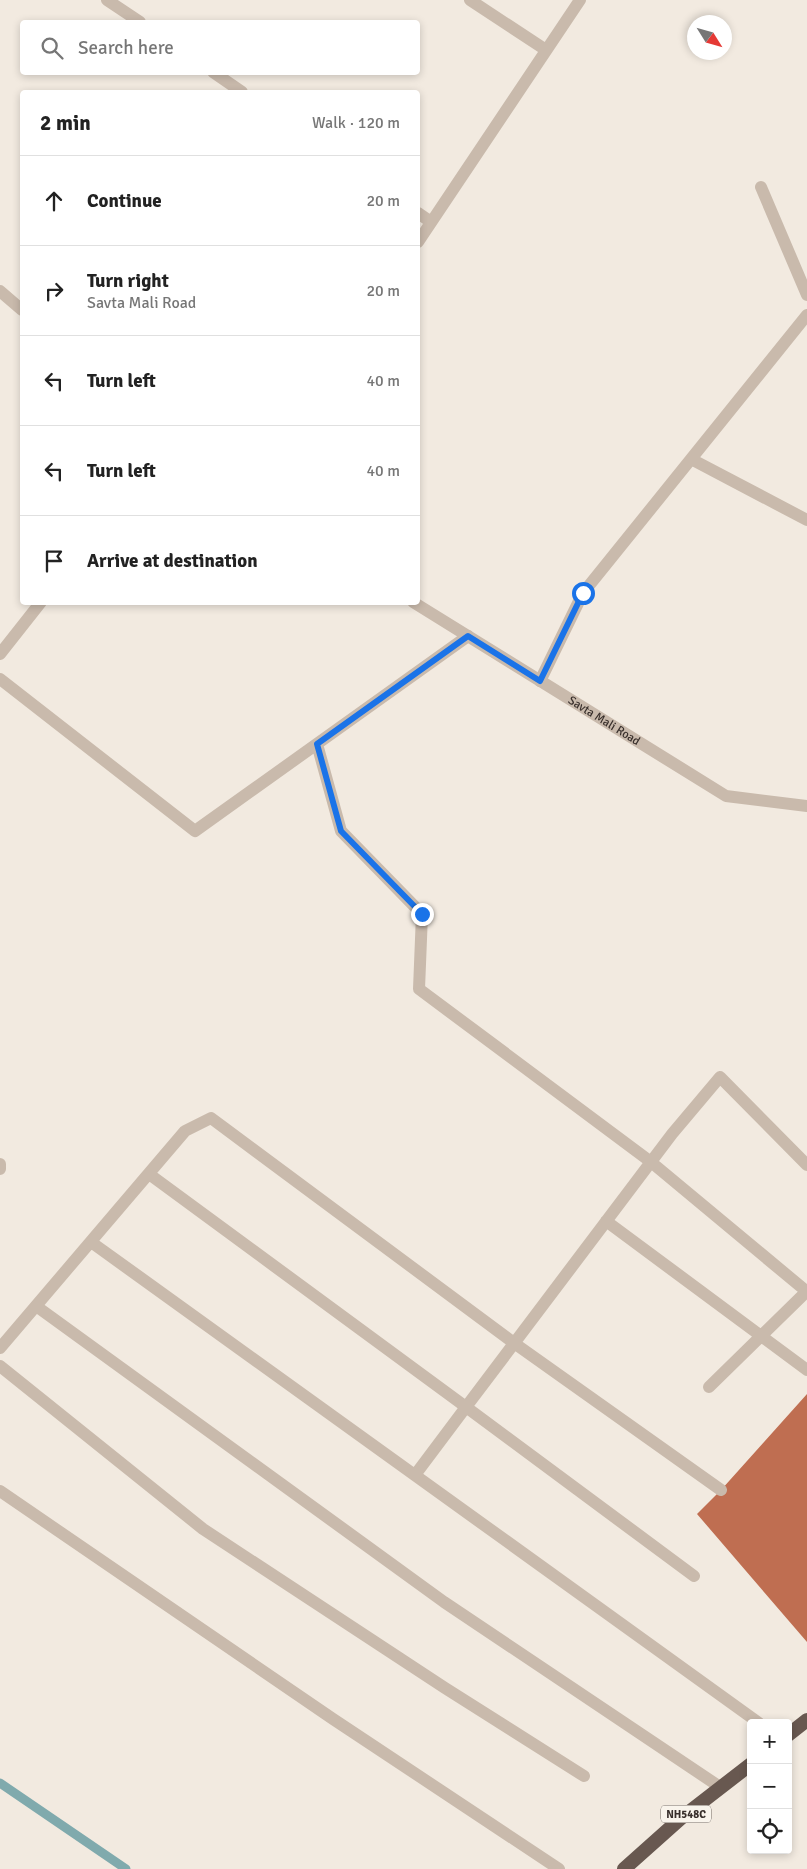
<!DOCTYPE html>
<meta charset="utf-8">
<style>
:root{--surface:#fff;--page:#f2f2f2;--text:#222;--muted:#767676;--line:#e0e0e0}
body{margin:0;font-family:Signika,sans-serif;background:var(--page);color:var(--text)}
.controls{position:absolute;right:15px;bottom:15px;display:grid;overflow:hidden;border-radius:5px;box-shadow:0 2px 8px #0003}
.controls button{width:45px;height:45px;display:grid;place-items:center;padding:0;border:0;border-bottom:1px solid var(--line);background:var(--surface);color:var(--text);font:25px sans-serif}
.compass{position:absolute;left:687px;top:15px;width:45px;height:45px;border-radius:50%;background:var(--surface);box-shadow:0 2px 8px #0003;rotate:127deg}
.stop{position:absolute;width:15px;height:15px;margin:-11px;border:4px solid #1a73e8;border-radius:50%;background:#fff}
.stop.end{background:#1a73e8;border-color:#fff;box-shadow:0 1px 5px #0008}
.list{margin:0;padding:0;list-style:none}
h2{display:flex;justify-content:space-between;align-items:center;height:65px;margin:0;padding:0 20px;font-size:21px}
h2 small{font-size:16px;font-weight:400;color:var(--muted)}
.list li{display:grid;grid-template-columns:32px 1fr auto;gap:15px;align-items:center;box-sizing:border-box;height:90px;padding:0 20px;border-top:1px solid var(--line)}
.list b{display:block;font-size:19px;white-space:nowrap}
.list p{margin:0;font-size:16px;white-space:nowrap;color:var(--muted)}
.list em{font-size:16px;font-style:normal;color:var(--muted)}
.icon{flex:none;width:28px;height:28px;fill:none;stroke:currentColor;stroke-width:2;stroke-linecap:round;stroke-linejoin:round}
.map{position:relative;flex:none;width:807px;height:1869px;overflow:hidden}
.search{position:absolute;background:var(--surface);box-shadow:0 2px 8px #0003;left:20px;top:20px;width:400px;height:55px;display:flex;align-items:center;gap:12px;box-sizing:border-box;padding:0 18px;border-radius:5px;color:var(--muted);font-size:19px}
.panel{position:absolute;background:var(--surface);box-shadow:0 2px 8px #0003;left:20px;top:90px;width:400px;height:515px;border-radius:5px}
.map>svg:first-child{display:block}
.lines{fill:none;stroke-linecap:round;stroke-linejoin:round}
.stream{stroke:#80aaad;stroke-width:9}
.building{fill:#bf6e51}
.minor{stroke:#c9baac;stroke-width:12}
.tertiary{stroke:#c9baac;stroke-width:12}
.trunk{stroke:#685850;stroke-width:14}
.route{stroke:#1a73e8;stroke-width:6}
.labels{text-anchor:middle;stroke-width:4;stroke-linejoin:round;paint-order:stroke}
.shield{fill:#f9f4ec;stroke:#726a65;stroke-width:1}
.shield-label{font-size:11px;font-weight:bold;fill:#382f2b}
.street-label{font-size:12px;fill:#382f2b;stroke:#f9f4ec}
</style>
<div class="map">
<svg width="807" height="1869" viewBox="0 0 807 1869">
<rect width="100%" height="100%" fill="#f2eae0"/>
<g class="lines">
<path class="stream" d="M0 1783 126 1869"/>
</g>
<path class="building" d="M807 1394V1642L697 1514 721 1490Z"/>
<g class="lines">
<path class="minor" d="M107 0 140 22
M470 0 546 50
M213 72 242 92
M761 187 807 295
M418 213 431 222
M418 242 580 0
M691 459 807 520
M0 654 41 602
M0 679 195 831 468 636
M540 681 583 593 807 315
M317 744 341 831 422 914 419 989 651 1162 806 1291
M0 1164V1169
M149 1174 466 1407 415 1475
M606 1221 807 1370
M91 1242 759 1723
M36 1306 444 1602 720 1787
M0 1348 185 1131 211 1118 514 1343 721 1490
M0 1366 203 1529 445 1688 584 1776
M709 1387 807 1291
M0 1491 333 1719 559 1869
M694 1576 466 1407 672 1134 720 1077 807 1165"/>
<g class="tertiary">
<path d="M0 291 22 310"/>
<path id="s1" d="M413 602 726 796 807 806"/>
</g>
<path class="trunk" d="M788 1735 807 1720
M624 1869 680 1819 751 1764"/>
</g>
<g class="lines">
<path class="route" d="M422 914 341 831 317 744 468 636 540 681 583 593"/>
</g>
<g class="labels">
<rect class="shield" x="661" y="1805.5" width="50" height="17" rx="4"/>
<g class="shield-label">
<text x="686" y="1818">NH548C</text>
</g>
<g class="street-label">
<text dy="4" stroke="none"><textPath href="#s1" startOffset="225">Savta Mali Road</textPath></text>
</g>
</g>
</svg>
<div class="controls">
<button>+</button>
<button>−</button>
<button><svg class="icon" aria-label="locate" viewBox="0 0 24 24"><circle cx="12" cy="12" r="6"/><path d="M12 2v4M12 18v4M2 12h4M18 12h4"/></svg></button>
</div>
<svg class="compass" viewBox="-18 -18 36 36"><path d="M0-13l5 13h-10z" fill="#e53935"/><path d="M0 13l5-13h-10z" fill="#767676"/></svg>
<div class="stop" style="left:583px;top:593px"></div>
<div class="stop end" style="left:422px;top:914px"></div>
<div class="search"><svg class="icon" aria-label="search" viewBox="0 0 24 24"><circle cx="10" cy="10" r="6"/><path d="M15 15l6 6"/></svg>Search here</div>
<section class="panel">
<h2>2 min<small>Walk · 120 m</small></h2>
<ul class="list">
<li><svg class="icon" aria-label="ahead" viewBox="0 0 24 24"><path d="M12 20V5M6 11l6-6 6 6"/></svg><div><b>Continue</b></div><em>20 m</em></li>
<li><svg class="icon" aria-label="right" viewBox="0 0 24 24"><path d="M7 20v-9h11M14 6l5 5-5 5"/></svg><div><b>Turn right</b><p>Savta Mali Road</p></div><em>20 m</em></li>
<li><svg class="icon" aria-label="left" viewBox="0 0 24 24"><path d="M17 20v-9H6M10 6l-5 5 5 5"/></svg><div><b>Turn left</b></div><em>40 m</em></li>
<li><svg class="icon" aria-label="left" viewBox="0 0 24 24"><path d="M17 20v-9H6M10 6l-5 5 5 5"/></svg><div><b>Turn left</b></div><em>40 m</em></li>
<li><svg class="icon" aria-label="arrive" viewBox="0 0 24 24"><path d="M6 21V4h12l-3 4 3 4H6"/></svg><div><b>Arrive at destination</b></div></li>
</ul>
</section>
</div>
